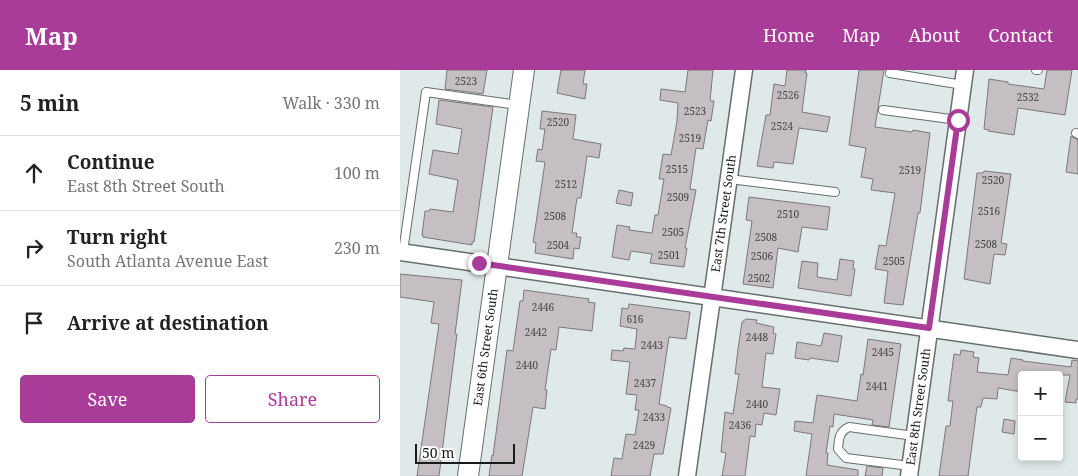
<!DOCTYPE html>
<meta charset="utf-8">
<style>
:root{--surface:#fff;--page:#f2f2f2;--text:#222;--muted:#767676;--line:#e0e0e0;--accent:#aa3c99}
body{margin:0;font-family:"Noto Serif",serif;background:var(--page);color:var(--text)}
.controls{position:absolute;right:15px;bottom:15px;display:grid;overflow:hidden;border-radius:5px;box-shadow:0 2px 8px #0003}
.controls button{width:45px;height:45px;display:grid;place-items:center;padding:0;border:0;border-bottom:1px solid var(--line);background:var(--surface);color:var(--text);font:25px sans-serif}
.scale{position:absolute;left:15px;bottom:12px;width:100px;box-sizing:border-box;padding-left:5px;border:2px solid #181b1b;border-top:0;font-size:14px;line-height:18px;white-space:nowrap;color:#181b1b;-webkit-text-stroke:4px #fff;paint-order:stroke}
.stop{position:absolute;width:15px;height:15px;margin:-11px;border:4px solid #aa3c99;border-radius:50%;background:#fff}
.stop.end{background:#aa3c99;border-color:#fff;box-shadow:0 1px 5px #0008}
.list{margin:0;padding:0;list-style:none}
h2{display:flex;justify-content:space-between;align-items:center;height:65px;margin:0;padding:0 20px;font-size:21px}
h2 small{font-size:16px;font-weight:400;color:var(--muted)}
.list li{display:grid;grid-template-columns:32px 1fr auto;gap:15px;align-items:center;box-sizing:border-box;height:75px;padding:0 20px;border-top:1px solid var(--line)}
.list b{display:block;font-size:19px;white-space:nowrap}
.list p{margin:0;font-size:16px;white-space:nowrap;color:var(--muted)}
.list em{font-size:16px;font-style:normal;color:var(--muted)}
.actions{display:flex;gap:10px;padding:15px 20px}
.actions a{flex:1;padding:11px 0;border:1px solid var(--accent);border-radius:5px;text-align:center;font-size:18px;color:var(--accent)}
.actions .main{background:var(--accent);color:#fff}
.icon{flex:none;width:28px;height:28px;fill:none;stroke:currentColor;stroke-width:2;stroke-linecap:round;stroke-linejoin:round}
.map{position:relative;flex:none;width:678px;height:406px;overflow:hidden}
header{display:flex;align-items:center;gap:30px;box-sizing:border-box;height:70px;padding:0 25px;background:var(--accent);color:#fff}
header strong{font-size:24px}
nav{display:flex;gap:28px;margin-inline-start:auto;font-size:18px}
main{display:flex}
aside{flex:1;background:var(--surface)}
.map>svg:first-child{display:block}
.building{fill:#c5bec3;stroke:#7d777c}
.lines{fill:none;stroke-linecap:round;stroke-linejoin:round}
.service-casing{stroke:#666e6e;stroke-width:10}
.minor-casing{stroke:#666e6e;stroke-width:19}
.tertiary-casing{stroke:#666e6e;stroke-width:22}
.service{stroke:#fff;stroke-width:8}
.minor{stroke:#fff;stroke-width:16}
.tertiary{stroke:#fff;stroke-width:20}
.route{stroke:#aa3c99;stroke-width:6}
.labels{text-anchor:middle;stroke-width:4.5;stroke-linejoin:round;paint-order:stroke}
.number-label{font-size:10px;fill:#434445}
.street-label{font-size:12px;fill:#181b1b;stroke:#fff}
</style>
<header>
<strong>Map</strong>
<nav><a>Home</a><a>Map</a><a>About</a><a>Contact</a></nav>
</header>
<main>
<aside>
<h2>5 min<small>Walk · 330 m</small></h2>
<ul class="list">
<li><svg class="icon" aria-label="ahead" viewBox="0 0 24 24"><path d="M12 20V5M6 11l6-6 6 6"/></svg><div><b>Continue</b><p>East 8th Street South</p></div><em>100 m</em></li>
<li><svg class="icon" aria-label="right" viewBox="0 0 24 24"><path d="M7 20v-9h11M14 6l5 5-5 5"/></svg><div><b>Turn right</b><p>South Atlanta Avenue East</p></div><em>230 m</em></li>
<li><svg class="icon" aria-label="arrive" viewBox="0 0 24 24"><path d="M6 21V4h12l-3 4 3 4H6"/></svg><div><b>Arrive at destination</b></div></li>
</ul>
<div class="actions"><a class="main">Save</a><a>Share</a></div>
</aside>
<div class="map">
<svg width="678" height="406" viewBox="0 0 678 406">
<rect width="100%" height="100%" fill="#e0e9e9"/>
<path class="building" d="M47 0H87L83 24 45 19Z
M161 0H185L183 14H187L185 29 157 23Z
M288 0H313L310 31H314L311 51 308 50 303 79 296 78 290 119 296 120 285 178H287L284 197 250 193 252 184 231 181 229 190 212 187 217 155 230 157 229 160 252 163 255 145H258L264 109H259L263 84 271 85 277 51 278 33 260 30 261 19 285 22Z
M387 0H406L405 3H407L402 42 430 47 427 62 399 58 393 94 374 92 373 98 357 96 366 45H370L374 14 385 16Z
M459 0H484L475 57 512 62 513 60 530 63 520 143H518L503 235 484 233 488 201 475 199 479 175 486 176 495 123 471 120 473 109 461 107 466 78 449 75Z
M647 0H672L665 45 618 38 614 65 588 61 589 60 584 59 589 9 608 12V14L644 19Z
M39 30 93 37 74 172H72V175L23 167V165H22L25 141H29L30 139 53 142 58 110 29 104 33 80 58 84 62 59 36 54Z
M142 41 176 45 173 69 201 74 199 88 187 86 181 128H177L172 163H177L176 167H181L179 179 174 178 173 189 135 183 136 173 133 172 136 153 145 92 136 91 138 79 142 80 145 59H140Z
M671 66 678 70V104L666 102Z
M584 101 611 104 601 173 607 174 605 185 594 184 590 214 564 209 577 103H583Z
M219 120 233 123 231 136 216 133Z
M349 127 430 137 427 160 402 157 398 182 378 178 373 218 343 214 352 151 346 150Z
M440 189 454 191 453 199H455L451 226 398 218 402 191 418 193 417 207 437 210Z
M0 204 62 210 55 264H57L39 406H17L39 254 31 253 34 232 0 227Z
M124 220 189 229 188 232 195 233 192 261 159 257 156 280 151 279 145 320H147L145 339 133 337 122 406H89L92 385 93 386 107 280 113 281 120 231H123Z
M229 234 290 242 286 269 269 267 259 334 267 336V337L271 338 263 384H254L250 406H211L214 388 222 389 226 364 235 365 239 340H235L237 325 226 324 230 292 211 290 212 280 223 281 224 278 235 279 237 259 220 256 222 238 228 239Z
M346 249 357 250 356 253 374 257 373 263 376 264 373 284 366 283 362 317 380 319 376 345 364 343 362 355 356 354 355 367 350 366 345 406H322L326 383 321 382 325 342 333 344 339 304H335L338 279 342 252Z
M424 263 442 266 438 292 410 288 409 290 395 288 397 272 421 276Z
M468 269 501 274 489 357 472 355 473 350 434 344 433 357 430 356 426 383H428L427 395 458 400V406H406L412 364 394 361 395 351 413 353 417 325 457 331 461 304 463 305Z
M561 280 574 282 573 287 579 288 577 302 608 305 611 288 623 290V291L671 297 672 290 678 291V329H676V333L665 332 670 305H622V322L598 318 597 329 583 328 581 337H577L568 406H539L546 356H550L553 331H548L554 284 560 285Z
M604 349 615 351 614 364 602 362Z
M467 396 483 398 482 406H465Z"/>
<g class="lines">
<g class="service-casing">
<path id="service" d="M636 0H638
M490 3 563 15
M483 40 558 50
M676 63 678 64
M329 109 435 122
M3 182 26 22 118 35
M510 396 446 388 438 379C439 368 439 362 449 357L514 366"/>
</g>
<g class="minor-casing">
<g id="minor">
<path d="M0 182 678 280"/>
<path id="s1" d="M287 406 344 0"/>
<path id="s2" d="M509 406 565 0"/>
</g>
</g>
<g class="tertiary-casing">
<g id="tertiary">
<path id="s3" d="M68 406 124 0"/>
</g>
</g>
<use href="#service" class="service"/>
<use href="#minor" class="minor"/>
<use href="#tertiary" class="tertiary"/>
</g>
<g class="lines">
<path class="route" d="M79 193 529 258 558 50"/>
</g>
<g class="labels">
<g class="number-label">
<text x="66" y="15">2523</text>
<text x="388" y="29">2526</text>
<text x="628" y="31">2532</text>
<text x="295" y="45">2523</text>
<text x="158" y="56">2520</text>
<text x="382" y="60">2524</text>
<text x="290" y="72">2519</text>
<text x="277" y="103">2515</text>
<text x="510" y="104">2519</text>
<text x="593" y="114">2520</text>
<text x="166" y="118">2512</text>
<text x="278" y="131">2509</text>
<text x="589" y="145">2516</text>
<text x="388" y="148">2510</text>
<text x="155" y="150">2508</text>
<text x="273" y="166">2505</text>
<text x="366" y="171">2508</text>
<text x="586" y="178">2508</text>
<text x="158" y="179">2504</text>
<text x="269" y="189">2501</text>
<text x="362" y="190">2506</text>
<text x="494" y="195">2505</text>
<text x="359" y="212">2502</text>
<text x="143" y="241">2446</text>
<text x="235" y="253">616</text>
<text x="136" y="266">2442</text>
<text x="357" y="271">2448</text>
<text x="252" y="279">2443</text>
<text x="483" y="286">2445</text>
<text x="127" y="299">2440</text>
<text x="245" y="317">2437</text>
<text x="477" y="320">2441</text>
<text x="357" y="338">2440</text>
<text x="254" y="351">2433</text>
<text x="340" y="359">2436</text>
<text x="244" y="379">2429</text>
</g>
<g class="street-label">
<text dy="4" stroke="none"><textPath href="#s1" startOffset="265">East 7th Street South</textPath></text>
<text dy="4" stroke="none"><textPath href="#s3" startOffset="130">East 6th Street South</textPath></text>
<text dy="4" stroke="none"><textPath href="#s2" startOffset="70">East 8th Street South</textPath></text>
</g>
</g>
</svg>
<div class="controls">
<button>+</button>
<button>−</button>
</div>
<div class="scale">50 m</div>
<div class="stop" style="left:558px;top:50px"></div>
<div class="stop end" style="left:79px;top:193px"></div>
</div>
</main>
